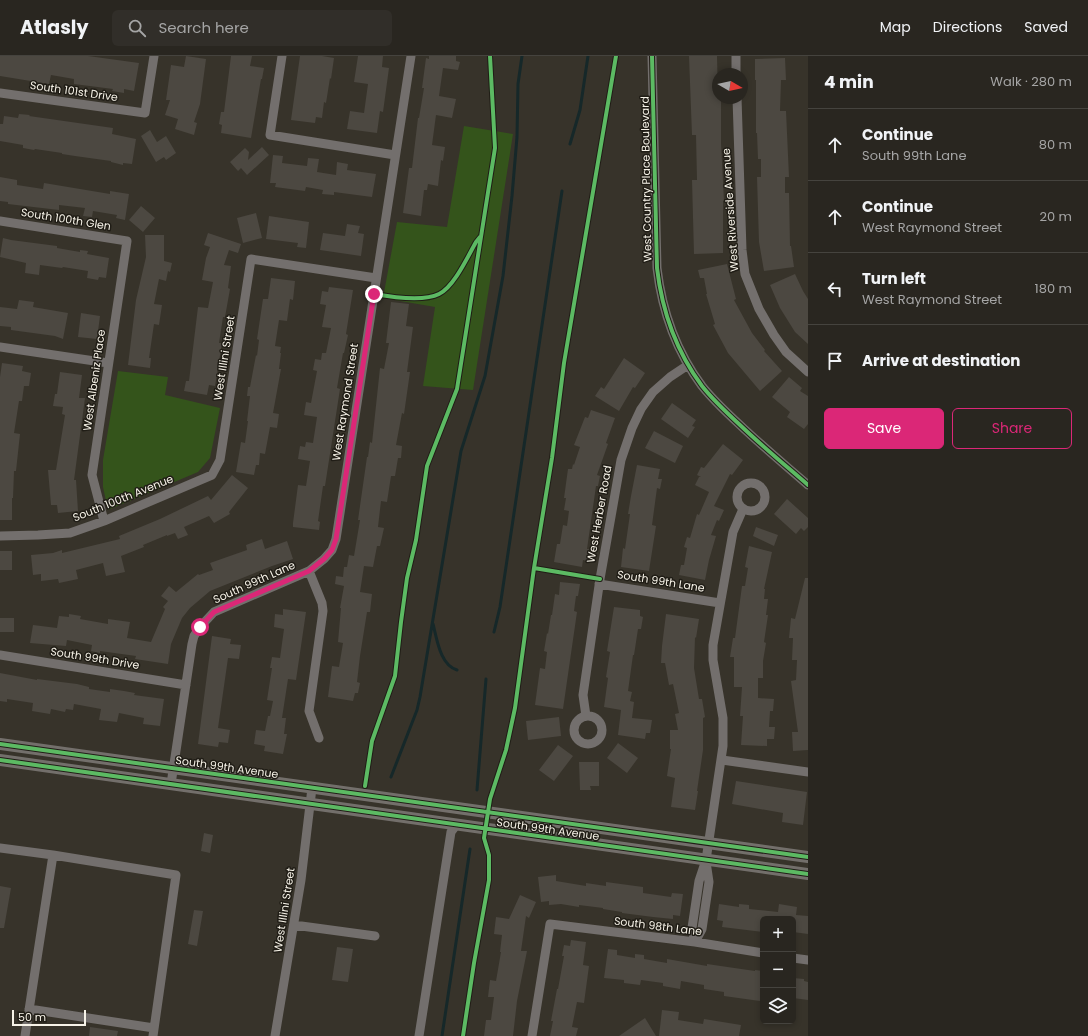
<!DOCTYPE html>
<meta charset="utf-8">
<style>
:root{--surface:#292620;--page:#312e29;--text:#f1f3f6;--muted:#a5a5a5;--line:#45433e;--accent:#db2777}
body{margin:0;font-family:Poppins,sans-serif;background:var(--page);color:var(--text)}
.controls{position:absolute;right:12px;bottom:12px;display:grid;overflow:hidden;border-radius:6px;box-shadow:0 2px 6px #0003}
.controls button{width:36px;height:36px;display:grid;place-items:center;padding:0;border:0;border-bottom:1px solid var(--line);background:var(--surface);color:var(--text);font:20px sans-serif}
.compass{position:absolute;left:712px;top:12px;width:36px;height:36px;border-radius:50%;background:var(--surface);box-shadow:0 2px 6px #0003;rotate:99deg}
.scale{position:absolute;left:12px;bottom:10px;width:74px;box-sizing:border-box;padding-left:4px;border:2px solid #f7f3e8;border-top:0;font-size:11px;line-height:14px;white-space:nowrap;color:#f7f3e8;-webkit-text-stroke:3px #201d16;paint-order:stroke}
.stop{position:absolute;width:12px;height:12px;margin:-9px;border:3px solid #db2777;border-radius:50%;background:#fff}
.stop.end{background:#db2777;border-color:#fff;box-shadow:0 1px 4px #0008}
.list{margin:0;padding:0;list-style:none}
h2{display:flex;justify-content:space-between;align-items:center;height:52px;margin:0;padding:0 16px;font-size:17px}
h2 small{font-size:13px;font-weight:400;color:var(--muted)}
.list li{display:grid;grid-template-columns:26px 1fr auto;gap:12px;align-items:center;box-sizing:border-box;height:72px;padding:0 16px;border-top:1px solid var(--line)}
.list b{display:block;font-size:15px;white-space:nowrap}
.list p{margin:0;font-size:13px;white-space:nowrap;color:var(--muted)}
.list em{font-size:13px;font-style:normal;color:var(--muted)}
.actions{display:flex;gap:8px;padding:12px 16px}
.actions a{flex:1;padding:9px 0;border:1px solid var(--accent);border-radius:6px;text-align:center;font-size:14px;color:var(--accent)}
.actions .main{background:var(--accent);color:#fff}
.icon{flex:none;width:22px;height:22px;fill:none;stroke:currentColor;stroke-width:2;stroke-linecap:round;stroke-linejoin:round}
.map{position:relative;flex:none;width:808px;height:980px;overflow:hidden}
header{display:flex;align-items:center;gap:24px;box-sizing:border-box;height:56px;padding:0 20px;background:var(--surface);border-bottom:1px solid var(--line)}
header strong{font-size:19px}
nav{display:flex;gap:22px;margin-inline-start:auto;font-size:14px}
.search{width:280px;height:36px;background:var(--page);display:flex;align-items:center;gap:10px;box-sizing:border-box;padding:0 14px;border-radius:6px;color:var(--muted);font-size:15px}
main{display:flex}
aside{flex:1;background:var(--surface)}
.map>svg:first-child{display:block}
.green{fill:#34541b}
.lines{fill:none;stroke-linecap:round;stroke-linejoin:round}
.stream{stroke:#162829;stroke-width:3}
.building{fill:#4c4841}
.path{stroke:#716e6a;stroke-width:2;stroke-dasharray:2 2;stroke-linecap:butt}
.minor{stroke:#736f6d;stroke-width:9}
.major{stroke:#736f6b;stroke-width:12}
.cycleway-casing{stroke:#201d16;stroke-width:6}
.cycleway{stroke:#5cba63;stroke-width:4}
.route{stroke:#db2777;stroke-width:5}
.labels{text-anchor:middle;stroke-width:3;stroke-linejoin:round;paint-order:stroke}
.street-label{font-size:11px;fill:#f7f3e8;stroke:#201d16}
</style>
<header>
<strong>Atlasly</strong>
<div class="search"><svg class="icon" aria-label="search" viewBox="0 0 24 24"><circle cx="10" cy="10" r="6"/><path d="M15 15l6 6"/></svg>Search here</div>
<nav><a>Map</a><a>Directions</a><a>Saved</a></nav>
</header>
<main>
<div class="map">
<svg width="808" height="980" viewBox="0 0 808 980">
<rect width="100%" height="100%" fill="#37332a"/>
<path class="green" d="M464 70 513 78 473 334 423 330 435 251 383 242 397 166 447 171Z
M118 315 168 321 165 339 220 352 210 402 198 416 108 454 103 431V404Z"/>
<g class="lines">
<path class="stream" d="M570 88 580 54 588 0
M433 568C437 583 440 609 457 614
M494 576 500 551 562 135
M391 721 417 654 420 641 461 395 485 320 503 220 512 140 517 81 518 28 522 0
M477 734 486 623
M442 980 470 793"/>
</g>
<path class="building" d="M0 0H88L139 7 134 35 124 33V37L112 35 113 33 74 28V23L51 19 49 28 0 20Z
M186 0 206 3 200 48 194 66 197 67 194 79 175 73 178 63 165 59 170 44H166L171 9 184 11Z
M231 0H252L250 10 264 12 262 23H261L251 82 221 77 222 69 219 68 221 56H224Z
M300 0H322L334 2 331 23 330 22 326 47 324 46 322 62 316 61 315 67 291 64Z
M358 0H383L382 11 389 12 383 56 380 55 377 77 347 73 350 55 364 57 368 28 354 26Z
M429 0H456V5L460 6 458 14 443 12 439 40 456 43 452 62 436 59 432 89 445 91 443 105 441 104 438 130 428 128 427 134H424L421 160 403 157 409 112H412L418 62H419L424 32H422L426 2 429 3Z
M689 0H717L718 42H721V87L724 145H723V197L694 198 692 124H697L696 79H692Z
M785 2 786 24H781L780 55H786L789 121H785V137H789L790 190H791L794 211 764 215 759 186 757 121H761V103H758L757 77H756V24H755V3Z
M19 58 30 59 29 60 113 72 112 78 136 83 132 108 123 107V109L111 106V105L75 100 62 98V97L35 93 34 94 23 92V89L0 85V68H3L4 60 18 62Z
M150 74 157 86 166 80 176 97 166 104 164 101 156 106 141 80Z
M262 91 269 99 247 119 241 112 238 115 230 106 245 92 249 96 248 104Z
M273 99 283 100 282 107 307 110 308 102 319 103 317 116 336 119 337 106 348 108 347 114 376 118 372 141 334 136V139L322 138 323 134 306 131 305 135 275 131 276 127H270Z
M0 121 17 124V129L43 133 44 127 110 138V135L129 138 125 164 116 162 117 159 93 155 92 161 83 160 85 152 59 149V154L8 148V146L0 145Z
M141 150 155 162 143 176 129 164Z
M256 157 262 182 243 187 237 162Z
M269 160 309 166 306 192 297 191 298 187 266 183Z
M347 168 360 170 358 177 364 178 361 200 320 194 323 177 345 180Z
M208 177 241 188 238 197 229 194 224 209 231 210 228 232 230 233 225 261H223L219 287H222L215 330 209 329 207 339 184 335 186 325H189L198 251 208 252 213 226 202 224 206 202 210 191 204 189Z
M145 179H164V205L172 207 170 216 168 215 166 225 159 223 154 248 162 249 159 269 154 268 149 302H151L150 312 128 309 136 244 146 201Z
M3 182 11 184 57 190V192L80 196V194L88 195 87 198 109 202 106 222 99 221 98 224 87 222 88 215 63 211 62 212 40 209 39 219 25 217 26 207 0 201Z
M727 208 736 243 734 244 752 277 765 294 764 295 782 315 760 335 728 297 713 269 715 268 706 238H707L704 222H700L698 214Z
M795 218 803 235 808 243V288L795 276 780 252 770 229Z
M271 222 295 225 293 244 290 243 287 265 279 264 275 290 281 291 280 297H281L279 313H281L273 357 279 358 277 372 270 371 265 398 260 397 259 409H256L254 419 236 416 241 386 245 387 248 365H247L250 340H247L248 331H250L256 299 257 300 259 284 257 283 263 243H268Z
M329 231 353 234 346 278 348 279 344 297H343L337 332 340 333 325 430H323L318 465 320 466 319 474 293 471V467L298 429 306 430 310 405 298 403 300 390 305 391 306 386 313 387 317 361 304 359 306 346 311 347 317 315 313 314 315 303 321 304 322 297H326L331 272 322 271 326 249 320 248 322 235 328 236Z
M19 244 34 246 33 251 68 257 63 283 55 280 11 274V271L0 270V251L17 253Z
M391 246 409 248 406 270 413 271 407 316H410L404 358 402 357 396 389 402 390 401 402H398L395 420H391L387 446 381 445 378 471 384 472 380 490H377L373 511 364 510 360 536 372 538 370 556H367L360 600 357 626 360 627 358 637H355L353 645 328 641 332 610 339 611 343 587 338 586 341 552H340L344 530 335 528 336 520 343 521 344 511H347L349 499 354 500 360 464H358L367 401H368L370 386 372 387 380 312 384 313 389 287H386Z
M81 257 100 260 97 283 78 281Z
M624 302 645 317 635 332 633 331 619 355 595 340 601 331 604 333Z
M2 307 23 310 22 315 31 317 29 330H24L22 345H19L14 377 20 378 16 415H14L13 442H12V464H0V321Z
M60 316 82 319 79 342H85L74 424H76L78 455 58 457 57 449H51L48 414H56L65 359 62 358 63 351 53 350 55 338H57Z
M789 321 802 332 800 335 808 340V368L804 373 787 361 790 356 772 341Z
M672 347 696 364 692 370 695 371 688 382 661 363Z
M591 354 615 362 606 387 608 388 597 419 600 420 598 430H596L587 493H589L587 505 583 504 582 511 554 506 557 488H560L563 469 567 470 569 455 564 454 566 442H564L568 413H572L573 408 574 409 580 391 574 389 585 361 588 362Z
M654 375 683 390 675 407 645 392Z
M723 388 743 404 732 419 730 418 714 450 724 454 719 465 717 464 711 479 716 480 709 504 705 524 679 519 681 509H684L687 492 684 491 687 481 690 482 697 458 699 459 709 436 695 429 699 421H701L697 419 701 411 704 412Z
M637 409 660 413 658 423H662L660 433 657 432 652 469 656 470 649 515 621 511 623 492 625 493 630 458H628L631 440Z
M232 419 248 432 229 456 230 458 214 467 209 460 184 471 188 479 178 483 175 477 167 480V479L143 489 144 491 121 500 125 516 106 520 103 507 76 514 78 523 59 527 58 523 41 525V518L33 519 31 499 53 497 62 494V497L120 483 119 480 160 463 208 440 211 444Z
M787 443 808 462V471L804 475 801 472 796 478 774 458Z
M756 471 778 479 774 490 753 480Z
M262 483 265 493 287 485 293 503 272 510 210 535 190 552 182 562 171 588 168 608 135 603 136 600 100 595V597L91 595 92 589 67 584 66 590 30 587 33 569 57 572 59 560 69 561V558L81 560 80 563 108 568V563L130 566 127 582 151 586 165 553 163 551 168 545 161 540 169 530 176 536 198 518 199 519 213 514 210 507 247 494 246 489Z
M749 490 772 496 764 533H765L764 543H768L766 559H768L764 586 766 587 763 605V622H758V642L774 643 773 655H770L769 671H775L774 683H767V690L741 689 743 660H740L742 631H734V601H730L733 582H735L742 530H745L748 512 745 511Z
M0 495H12V514H0Z
M805 522H808V694L793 695 792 676H798L791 625 796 624 797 604H792L793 582H789L791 562 795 563Z
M560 526 580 528 578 540H576L574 555 577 556 563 653 535 649 540 612 545 613 547 596 544 595 547 577 548 578 551 559H552L555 538 559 539Z
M614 551 640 554V560L643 561 641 573H638L634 599H633L628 635 632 636 630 645 634 646 632 662 652 664 650 677H646L645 683 618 679 621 654 604 651 608 622 606 621 610 596 607 595Z
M283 553 306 556 296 624 288 623 282 662H286L284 678H287L283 698 264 695 265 690 254 688 256 674 265 675 268 660H270L273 645 267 644 272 612H270L272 601 280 602 284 573 274 571 275 558 283 559Z
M666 558 699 563 696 582 695 581 694 612 699 643H702L705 661 703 662V694L697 735H698L695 754 671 751 675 722 667 720 671 693H670V674H678L675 658 679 657 673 628 669 629 665 607H661L662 590Z
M0 562H14V576H0Z
M212 580 231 583 230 588 241 589 239 603 228 602 218 672 230 674 228 687 219 686 218 691 198 688Z
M0 617 37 624V623L77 628 89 631V633L110 636V633L124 635 135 637 134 639 164 643 160 670 143 668 144 662 119 657 117 666 99 664 101 653 74 648 73 654 66 653 65 656 51 653 50 658 32 655 33 647 7 643V646L0 645Z
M559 661 561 680 528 684 526 665Z
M618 687 638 702 627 717 607 702Z
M558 689 573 700 554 725 539 714Z
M579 706H599V730H590L591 734H580Z
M736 725 807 736 803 769 782 766 783 757 732 748Z
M204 777 213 779 210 797 201 795Z
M556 819V825L586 830V827L606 830V826L643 831V837L671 841 672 837 683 838 680 860 673 859V863L653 861 622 857V856L603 853V852L579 849V851L561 848 549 849V845L541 846 538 821Z
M0 830 11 832 4 872H0Z
M520 839 536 846 529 862 526 860 521 895H527L517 945 513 980H484L486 964H491L494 941H488L490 924 496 925 501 896H500L502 879 494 878 496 861 509 863Z
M719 848 739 851V848L749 849V853L778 856 779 848 797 851 796 859 808 860V878L793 876V863H763V876L722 871 723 865 717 864Z
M194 854 203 855 197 890 188 888Z
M571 884 586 886 583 909 589 910 584 947 577 946 572 971 578 972 576 980H550L553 965H551L557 933H558L564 900H562L564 889 570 890Z
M337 891 353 893 348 926 332 924Z
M608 893 617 894V899L635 902V898L644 899V903L667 907V903L707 910V908L755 915V914L763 915 760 945 724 940V936L704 933V929L681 925 680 933 663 930V927L641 924 640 929 624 927V924L604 922Z
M793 922 804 923V925L808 926V944L793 942Z
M662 954 679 956 678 964 703 968 704 963 741 969 739 980H659Z
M645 962 656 980H619Z
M90 971 118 975 117 980H89Z"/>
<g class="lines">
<path class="path" d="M382 239C397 241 426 246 440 238 449 232 456 221 461 212 467 201 472 189 481 181
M534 512 592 522
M365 729 372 685 395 620 401 566 407 522 416 484 427 410 457 333 495 92 490 0
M490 746 506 694 515 652 534 512 552 402 564 307 616 0
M463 980 474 907 489 824V799L485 782"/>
<path class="minor" d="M282 0 270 79 395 99
M652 0 657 212C662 255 676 295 702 330 713 344 727 357 740 369 762 390 785 409 808 429
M736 0V18
M0 37 145 57 154 0
M737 42 742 194 745 218 759 253 774 279 786 296 808 316
M0 165 127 185 92 419 104 465
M0 291 108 307
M737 441a14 14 0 1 1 28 0a14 14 0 1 1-28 0Z
M0 480 38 479 70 477 104 465 212 419 220 404 251 203 376 222
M309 515 322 547 323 555 309 655 319 682
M599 528 720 547
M0 599 186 629
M574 674a14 14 0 1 1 28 0a14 14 0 1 1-28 0Z
M586 660 583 639 600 523 621 404 632 372 641 353 653 336 670 321 688 309
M722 704 808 716
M171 728 192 588 194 580 200 571 214 556 309 515 324 503 332 494 336 483 411 0
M0 792 53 799 176 819 153 980
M294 869 375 880
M695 886 692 872 699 825 706 804 723 690V662L713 604V589L733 476 743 453
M695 886 702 873 709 826 706 806
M793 902 808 904
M29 953 154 972
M25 980 53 799
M275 980 301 824 312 732
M419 980 451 776 457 768
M532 980 550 868 695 886 763 897"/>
<path class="major" d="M0 688 808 801
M0 704 808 818"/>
<g class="cycleway-casing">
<path id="cycleway" d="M652 0 657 212C662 255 676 295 702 330 713 344 727 357 740 369 762 390 785 409 808 429
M374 238C391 241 423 246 439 238 454 231 468 200 476 186L480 181
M534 512 600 523
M0 688 808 801
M0 704 808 818
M365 730 372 685 395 620 401 566 407 522 416 484 427 410 457 333 495 92 490 0
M463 980 474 907 489 824V799L484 782 490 743 506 694 515 652 534 512 552 402 564 307 616 0"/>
</g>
<use href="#cycleway" class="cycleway"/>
</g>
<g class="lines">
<path class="route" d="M200 571 214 556 309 515 324 503 332 494 336 483 374 238"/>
</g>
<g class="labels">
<g class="street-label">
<text transform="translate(74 35) rotate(8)" y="4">South 101st Drive</text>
<text transform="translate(646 123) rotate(-91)" y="4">West Country Place Boulevard</text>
<text transform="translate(730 154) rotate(-94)" y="4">West Riverside Avenue</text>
<text transform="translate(66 163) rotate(9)" y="4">South 100th Glen</text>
<text transform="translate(224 302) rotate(-81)" y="4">West Illini Street</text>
<text transform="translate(94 324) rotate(-82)" y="4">West Albeniz Place</text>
<text transform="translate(345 346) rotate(-81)" y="4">West Raymond Street</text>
<text transform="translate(123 442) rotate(-22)" y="4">South 100th Avenue</text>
<text transform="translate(599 458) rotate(-80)" y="4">West Herber Road</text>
<text transform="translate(661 525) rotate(9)" y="4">South 99th Lane</text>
<text transform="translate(254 526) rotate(-24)" y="4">South 99th Lane</text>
<text transform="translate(95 602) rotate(9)" y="4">South 99th Drive</text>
<text transform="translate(227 711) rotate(8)" y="4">South 99th Avenue</text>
<text transform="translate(548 773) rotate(8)" y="4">South 99th Avenue</text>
<text transform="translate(284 854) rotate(-81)" y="4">West Illini Street</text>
<text transform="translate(658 870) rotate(7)" y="4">South 98th Lane</text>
</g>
</g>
</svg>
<div class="controls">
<button>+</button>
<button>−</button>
<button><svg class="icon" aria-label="layers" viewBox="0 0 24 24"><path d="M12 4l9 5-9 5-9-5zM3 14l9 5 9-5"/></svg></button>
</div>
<svg class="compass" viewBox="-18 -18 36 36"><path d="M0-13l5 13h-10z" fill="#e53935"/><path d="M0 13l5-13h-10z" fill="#a5a5a5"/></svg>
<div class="scale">50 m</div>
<div class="stop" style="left:200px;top:571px"></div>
<div class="stop end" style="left:374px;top:238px"></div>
</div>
<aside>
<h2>4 min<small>Walk · 280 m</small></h2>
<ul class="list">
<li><svg class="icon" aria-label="ahead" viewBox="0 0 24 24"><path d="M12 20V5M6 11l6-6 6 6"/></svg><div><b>Continue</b><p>South 99th Lane</p></div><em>80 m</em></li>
<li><svg class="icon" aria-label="ahead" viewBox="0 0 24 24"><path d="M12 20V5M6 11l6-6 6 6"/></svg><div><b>Continue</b><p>West Raymond Street</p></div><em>20 m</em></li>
<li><svg class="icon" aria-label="left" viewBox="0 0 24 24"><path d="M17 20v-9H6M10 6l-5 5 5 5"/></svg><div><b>Turn left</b><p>West Raymond Street</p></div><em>180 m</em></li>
<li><svg class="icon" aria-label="arrive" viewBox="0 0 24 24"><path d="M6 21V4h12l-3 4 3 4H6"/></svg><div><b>Arrive at destination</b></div></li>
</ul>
<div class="actions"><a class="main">Save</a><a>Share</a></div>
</aside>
</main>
